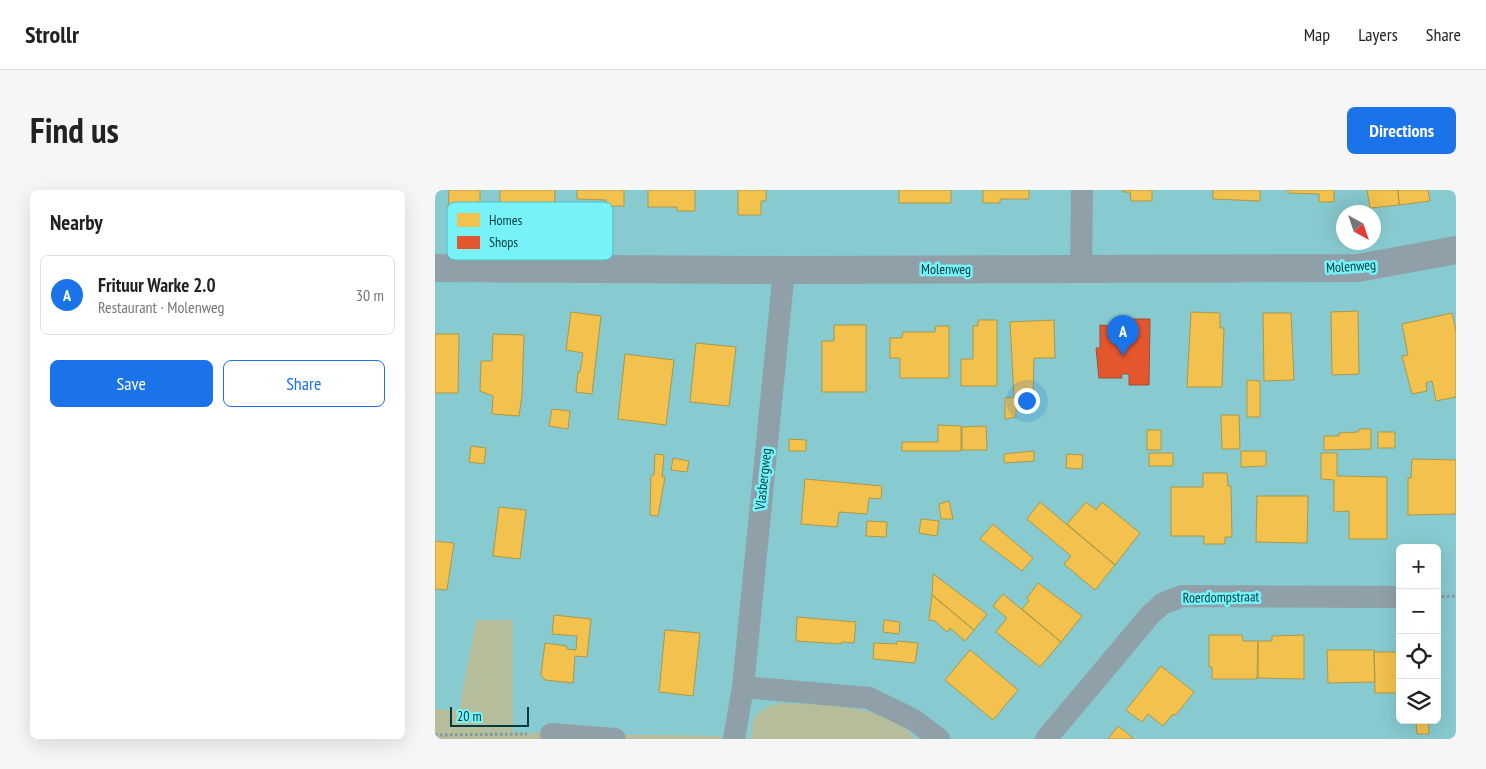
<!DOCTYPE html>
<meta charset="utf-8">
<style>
:root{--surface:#fff;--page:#f6f6f6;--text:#222;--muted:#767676;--line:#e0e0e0;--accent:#1a73e8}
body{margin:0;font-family:"PT Sans Narrow",sans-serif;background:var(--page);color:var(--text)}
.controls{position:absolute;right:15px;bottom:15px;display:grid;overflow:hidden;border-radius:8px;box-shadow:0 5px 20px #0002}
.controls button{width:45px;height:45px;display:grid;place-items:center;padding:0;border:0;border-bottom:1px solid var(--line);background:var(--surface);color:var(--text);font:25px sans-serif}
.compass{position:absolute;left:901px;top:15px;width:45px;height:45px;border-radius:50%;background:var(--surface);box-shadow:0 5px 20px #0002;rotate:140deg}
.scale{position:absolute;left:15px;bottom:12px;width:79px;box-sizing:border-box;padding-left:5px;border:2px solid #003c3f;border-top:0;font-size:14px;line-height:18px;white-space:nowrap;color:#003c3f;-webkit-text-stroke:4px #78f2f9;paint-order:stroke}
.you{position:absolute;left:591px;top:210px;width:18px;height:18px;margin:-12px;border:4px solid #fff;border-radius:50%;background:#1a73e8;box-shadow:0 0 0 8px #1a73e833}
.badge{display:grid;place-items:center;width:32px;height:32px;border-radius:50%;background:var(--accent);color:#fff;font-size:16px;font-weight:700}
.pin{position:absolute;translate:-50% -41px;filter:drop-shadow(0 1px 2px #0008)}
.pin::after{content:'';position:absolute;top:26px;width:18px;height:15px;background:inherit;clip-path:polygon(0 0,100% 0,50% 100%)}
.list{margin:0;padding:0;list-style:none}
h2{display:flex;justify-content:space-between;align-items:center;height:65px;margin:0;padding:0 20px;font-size:21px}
h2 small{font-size:16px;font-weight:400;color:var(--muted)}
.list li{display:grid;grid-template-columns:32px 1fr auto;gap:15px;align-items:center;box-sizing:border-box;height:80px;margin:0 10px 10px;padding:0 10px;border:1px solid var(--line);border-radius:8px}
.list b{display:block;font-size:19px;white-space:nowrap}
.list p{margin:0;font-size:16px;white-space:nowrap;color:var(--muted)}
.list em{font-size:16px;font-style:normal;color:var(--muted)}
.actions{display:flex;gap:10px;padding:15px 20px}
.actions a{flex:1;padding:11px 0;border:1px solid var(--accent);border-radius:8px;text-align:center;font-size:18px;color:var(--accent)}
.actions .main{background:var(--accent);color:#fff}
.icon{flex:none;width:28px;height:28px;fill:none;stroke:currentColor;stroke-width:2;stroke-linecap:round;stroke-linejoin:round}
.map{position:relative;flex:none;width:1021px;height:549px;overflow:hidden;border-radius:8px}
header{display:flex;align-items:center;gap:30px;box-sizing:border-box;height:70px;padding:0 25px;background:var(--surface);border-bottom:1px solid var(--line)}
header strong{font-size:24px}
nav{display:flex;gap:28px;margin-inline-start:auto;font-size:18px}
.intro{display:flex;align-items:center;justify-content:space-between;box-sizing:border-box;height:120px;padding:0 30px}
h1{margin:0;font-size:35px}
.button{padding:12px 22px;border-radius:8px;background:var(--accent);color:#fff;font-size:18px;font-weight:700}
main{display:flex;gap:30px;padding:0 30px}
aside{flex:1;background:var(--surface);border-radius:8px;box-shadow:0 5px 20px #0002}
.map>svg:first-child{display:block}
.green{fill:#b5bd9a}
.homes{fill:#f2c14e;stroke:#a9994a}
.shops{fill:#e4572e;stroke:#a04f33}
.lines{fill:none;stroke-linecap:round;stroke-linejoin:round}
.path{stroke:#7f989f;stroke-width:3;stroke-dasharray:2.5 2.5;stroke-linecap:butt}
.minor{stroke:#90a0a9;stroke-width:22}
.tertiary{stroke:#90a0a9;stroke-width:28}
.labels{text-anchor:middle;stroke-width:5;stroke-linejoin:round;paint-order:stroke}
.street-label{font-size:14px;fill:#003c3f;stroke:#78f2f9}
.key{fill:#78f2f9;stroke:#54bbc1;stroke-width:1}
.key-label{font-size:14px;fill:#003c3f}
</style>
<header>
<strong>Strollr</strong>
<nav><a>Map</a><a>Layers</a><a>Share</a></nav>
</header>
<div class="intro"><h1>Find us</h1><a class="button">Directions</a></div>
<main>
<aside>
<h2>Nearby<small></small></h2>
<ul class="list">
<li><span class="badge">A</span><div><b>Frituur Warke 2.0</b><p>Restaurant · Molenweg</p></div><em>30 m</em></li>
</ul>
<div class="actions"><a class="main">Save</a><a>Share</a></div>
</aside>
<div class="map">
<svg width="1021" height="549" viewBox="0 0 1021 549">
<rect width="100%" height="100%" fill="#87cacf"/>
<path class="green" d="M41 430H78V543L286 546V549H0V519L24 520Z
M344 513C384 515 454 513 480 549H315L319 527 331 517Z"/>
<path class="homes" d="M14 0H45V25H13Z
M65 0H120L119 26 98 25V20L65 19Z
M142 0H189V16H171V10L142 9Z
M213 0H260V21H242V17H213Z
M303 0H331V11H326V25H303Z
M464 0H516V13H464Z
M548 0H594V9H565V13H548Z
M688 0H717V11H696L695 2H688Z
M778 0H825V11L778 9Z
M853 0H899V12H884V4L853 3Z
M932 0H963L964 15 935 18Z
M963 0H993L995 11 964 15Z
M923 121 924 184 897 185 896 122Z
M136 122 166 126 157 204 141 202 143 182H145L148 163 131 160Z
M756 122 785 123V138H789L787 197H752Z
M828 123H856L859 190 829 191Z
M1017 123 1021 141V207L1001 211 997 191 991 193 992 201 977 204 967 166 973 165 967 134Z
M543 130H562V196H526V169H538V136H543Z
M619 130 620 168H599L598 210H581V227L570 229V208L579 207 575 132Z
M399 135H431V202H387V151H399Z
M501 136H514V188H465V168H455V148H467L468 142H500Z
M0 144H24L23 203H0Z
M58 144 89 145 87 205 84 226 57 224 58 206 45 201 46 171H57Z
M261 153 301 157 294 216 255 212Z
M190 164 239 170 231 235 183 229Z
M812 190 825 191V227H812Z
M117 219 135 221 133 239 114 236Z
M786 225H804L805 259H787Z
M503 235 526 236V261H467V252H503Z
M551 236 552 260H527V237Z
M924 239H936V259L889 260V246H904V243L923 242Z
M712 240H726V260H712Z
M943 242H960V258H943Z
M354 249 371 250V261H354Z
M36 256 51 258 49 274 34 272Z
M599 261V271L569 273V264Z
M806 261H831V276L806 277Z
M714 263H738V276H714Z
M886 263H902V286L952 287V349H914V321L899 322V290L886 289Z
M220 264 229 265 227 287H230L223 326 215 325 216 286 219 285Z
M632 264 648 265 647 279 631 278Z
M238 268 254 271 252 282 236 280Z
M977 269 1021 270V324L973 325V288H976Z
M768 283H792L793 296H796L797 347H790V354H769V346H736V297H768Z
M370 289 447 296 446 309 434 308 432 324 404 322 402 337 366 334Z
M822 306H873L872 353 821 352Z
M514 311 518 329H506L504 314Z
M605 312 680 375 660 400 629 374 636 366 592 329Z
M651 312 661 320 667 312 705 343 680 375 632 334Z
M64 317 91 320 85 369 58 366Z
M486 329 504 331 502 346 484 343Z
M432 331 452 332 451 347 431 346Z
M558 334 598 368 587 381 545 349Z
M0 351 19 353 12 400 0 399Z
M498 384 552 424 539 440 497 405Z
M603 393 647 426 626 452 587 419 594 411 592 408Z
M568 404 626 452 605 477 561 442 572 428 558 416Z
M497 405 539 440 530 451 515 438 512 442 500 431 494 430Z
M119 425 156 429 152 467 140 466 138 493 110 490 106 485 110 453 132 456V459L141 460 142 446 117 444Z
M362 427 421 432 419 453 407 452 406 454 361 451Z
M449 430 465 432 464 444 448 442Z
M230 440 265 443 258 506 224 502Z
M774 445H807L808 451H823L822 489H777V477H774Z
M869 445V489L823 488V451H837V446Z
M462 451 483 453 480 473 438 469 439 453 462 454Z
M535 460 583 500 558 530 510 490Z
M892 460H939L940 492 893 493Z
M939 462H965V503H940Z
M726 476 759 502 741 525 738 524 728 536 713 524 707 532 691 520Z
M981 530H993L994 544H982Z
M683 536 699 549H673Z"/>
<path class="shops" d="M690 129H715L714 195H694V184H686L687 188H664L661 158H665V135L688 137Z"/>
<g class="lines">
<path class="path" d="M1002 407 1021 406
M0 545 92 544"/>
<path class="minor" d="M646 78 647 0
M308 497 434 508 479 530 504 549
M116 544 180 549
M299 549 308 497 349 80
M611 549 715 425 727 414 747 406 965 407"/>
<path class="tertiary" d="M0 78 349 80 923 78 1021 60"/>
</g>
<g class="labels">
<g class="street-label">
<text transform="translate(916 76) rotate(-4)" y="5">Molenweg</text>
<text x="511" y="84">Molenweg</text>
<text transform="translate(328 289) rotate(-84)" y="5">Vlasbergweg</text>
<text transform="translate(786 407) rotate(-1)" y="5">Roerdompstraat</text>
</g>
</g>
<rect x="12" y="12" width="166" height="58" rx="8" class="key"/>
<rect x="22" y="23" width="23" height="14" fill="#f2c14e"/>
<rect x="22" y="46" width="23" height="13" fill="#e4572e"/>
<g class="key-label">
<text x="54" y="35">Homes</text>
<text x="54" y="57">Shops</text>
</g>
</svg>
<div class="controls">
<button>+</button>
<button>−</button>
<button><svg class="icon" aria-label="locate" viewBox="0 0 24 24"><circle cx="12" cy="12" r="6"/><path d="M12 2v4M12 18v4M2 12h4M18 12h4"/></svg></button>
<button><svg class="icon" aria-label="layers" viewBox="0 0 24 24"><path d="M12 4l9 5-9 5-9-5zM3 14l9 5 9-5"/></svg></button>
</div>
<svg class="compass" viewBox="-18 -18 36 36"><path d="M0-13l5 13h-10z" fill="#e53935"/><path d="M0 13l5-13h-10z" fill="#767676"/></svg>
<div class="scale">20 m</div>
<div class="you"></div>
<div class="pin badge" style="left:688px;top:166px">A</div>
</div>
</main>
